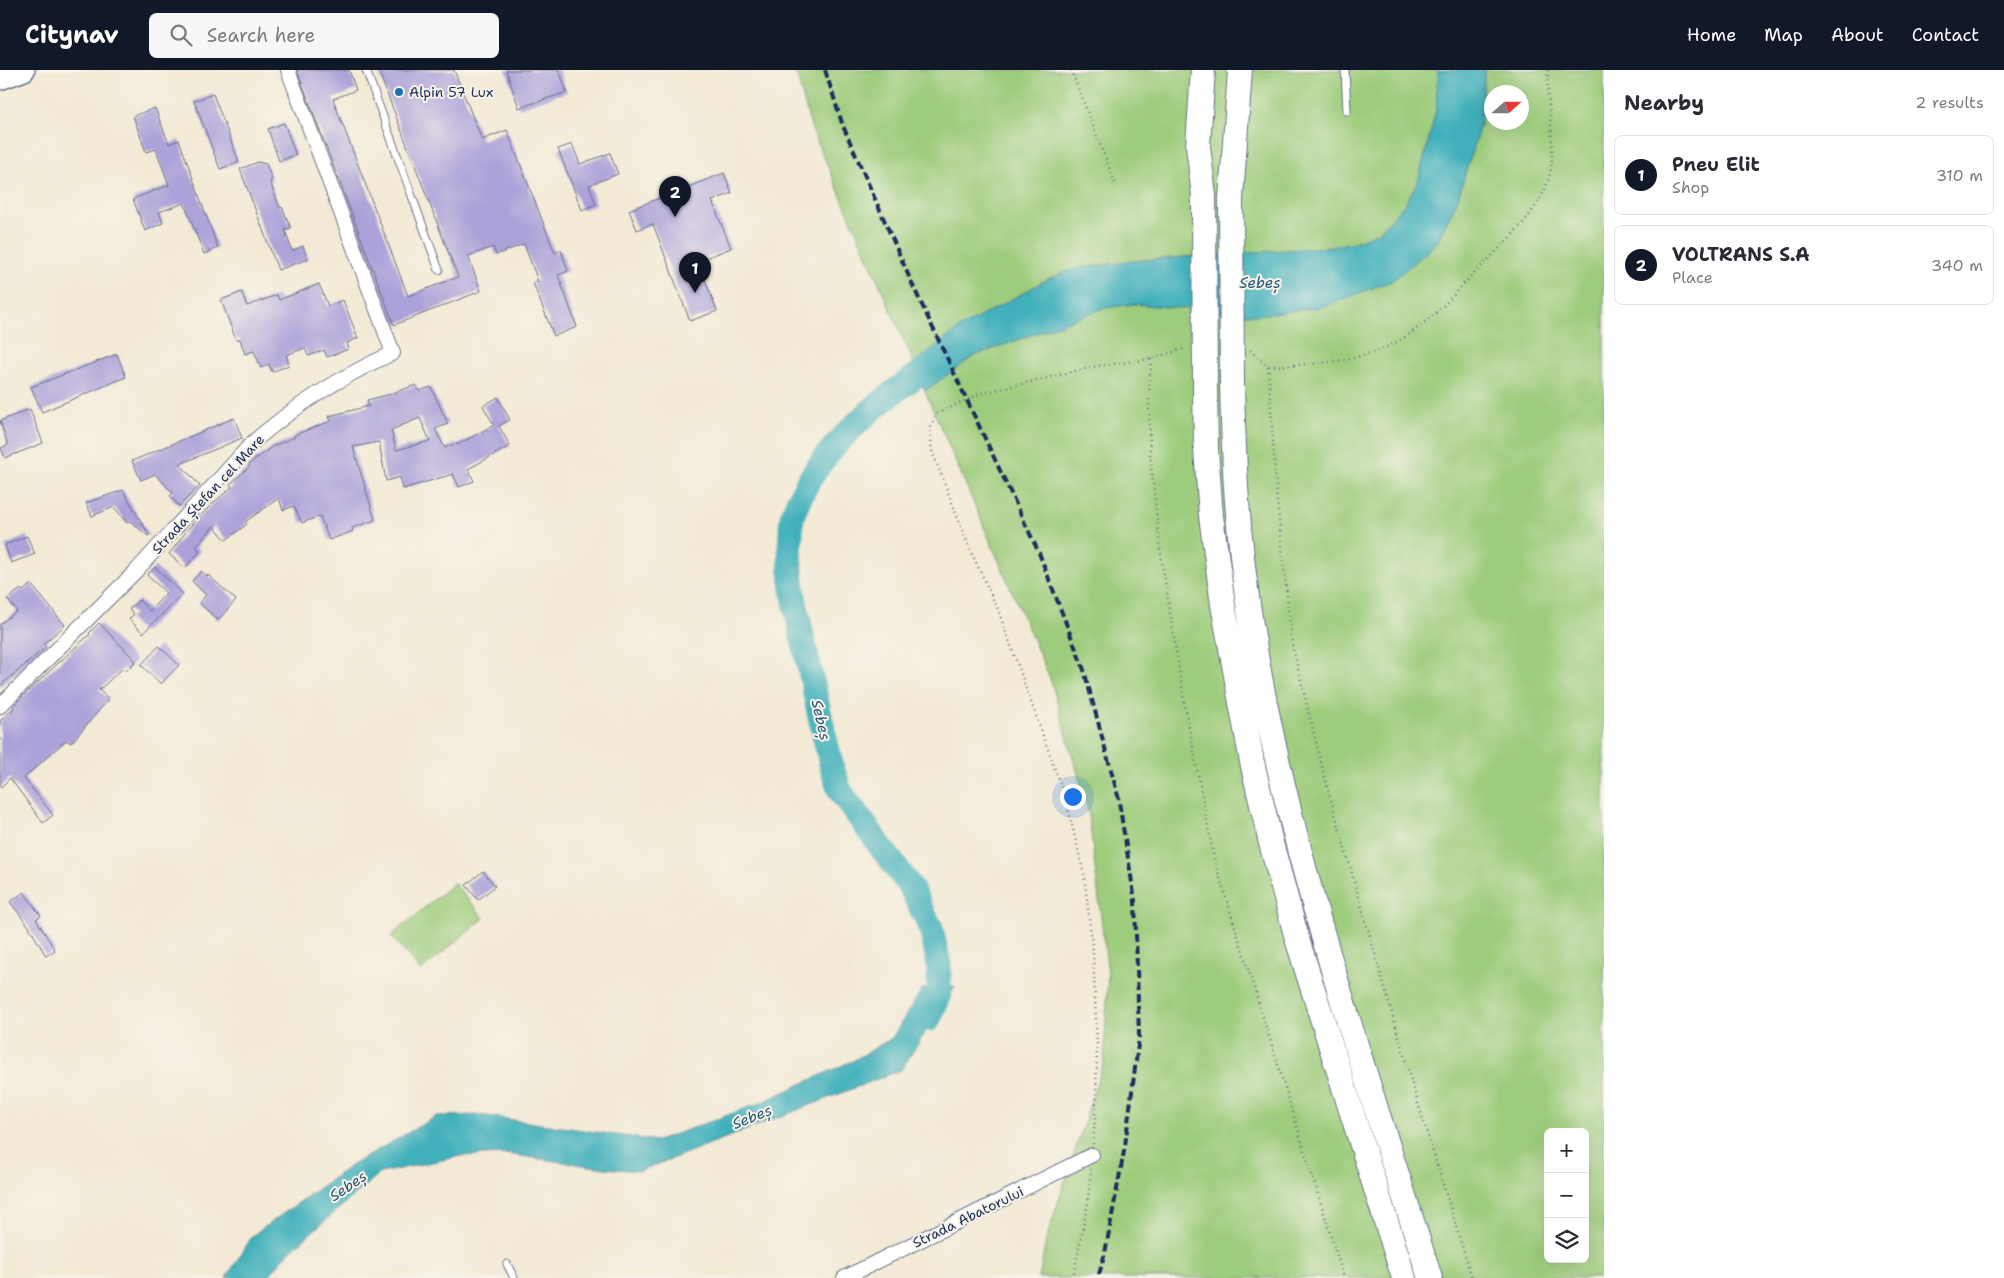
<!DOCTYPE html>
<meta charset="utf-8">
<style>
:root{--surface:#fff;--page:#f7f7f7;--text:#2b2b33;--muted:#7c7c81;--line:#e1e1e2;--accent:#111827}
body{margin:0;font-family:"Shantell Sans",sans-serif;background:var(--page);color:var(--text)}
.controls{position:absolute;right:15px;bottom:15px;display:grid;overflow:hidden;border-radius:8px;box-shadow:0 5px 20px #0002}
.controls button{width:45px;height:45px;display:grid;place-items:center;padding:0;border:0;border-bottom:1px solid var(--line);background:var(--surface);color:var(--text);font:25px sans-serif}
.compass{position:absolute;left:1484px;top:15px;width:45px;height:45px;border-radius:50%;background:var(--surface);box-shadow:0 5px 20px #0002;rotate:69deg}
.you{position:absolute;left:1072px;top:726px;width:18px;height:18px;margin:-12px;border:4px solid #fff;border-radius:50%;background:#1a73e8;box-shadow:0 0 0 8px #1a73e833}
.badge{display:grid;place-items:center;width:32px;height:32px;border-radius:50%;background:var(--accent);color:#fff;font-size:16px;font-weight:700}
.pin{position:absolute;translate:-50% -41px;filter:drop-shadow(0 1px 2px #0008)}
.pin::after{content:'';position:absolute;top:26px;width:18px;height:15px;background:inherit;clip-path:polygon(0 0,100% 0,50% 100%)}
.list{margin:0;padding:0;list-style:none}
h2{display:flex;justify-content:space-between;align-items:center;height:65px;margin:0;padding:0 20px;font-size:21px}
h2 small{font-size:16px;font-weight:400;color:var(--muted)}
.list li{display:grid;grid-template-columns:32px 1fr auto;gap:15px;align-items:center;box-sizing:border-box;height:80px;margin:0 10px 10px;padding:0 10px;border:1px solid var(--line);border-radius:8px}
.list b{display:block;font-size:19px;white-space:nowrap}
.list p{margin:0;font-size:16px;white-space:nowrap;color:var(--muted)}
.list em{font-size:16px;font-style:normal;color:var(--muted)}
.icon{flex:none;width:28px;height:28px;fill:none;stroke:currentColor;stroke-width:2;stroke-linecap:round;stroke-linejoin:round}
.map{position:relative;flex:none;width:1604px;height:1208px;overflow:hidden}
header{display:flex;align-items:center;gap:30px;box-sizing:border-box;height:70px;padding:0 25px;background:var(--accent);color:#fff}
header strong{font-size:24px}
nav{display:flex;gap:28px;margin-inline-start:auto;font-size:18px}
.search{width:350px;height:45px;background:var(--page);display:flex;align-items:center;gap:12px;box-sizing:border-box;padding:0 18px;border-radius:8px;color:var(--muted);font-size:19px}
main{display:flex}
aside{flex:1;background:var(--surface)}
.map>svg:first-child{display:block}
.green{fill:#9dcc7b;stroke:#5c7e6c;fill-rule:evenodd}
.water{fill:#40b0bb;stroke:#2e708c}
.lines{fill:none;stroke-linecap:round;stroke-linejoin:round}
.river{stroke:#40b0bb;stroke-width:25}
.building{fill:#aca1d9;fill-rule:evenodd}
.service-casing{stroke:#677088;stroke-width:9}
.minor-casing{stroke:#677088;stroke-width:16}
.primary-casing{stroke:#677088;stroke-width:24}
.motorway-casing{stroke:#677088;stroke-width:26}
.path{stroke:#677088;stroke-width:2.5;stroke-dasharray:1 4;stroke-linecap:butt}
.service{stroke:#fff;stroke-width:7}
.minor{stroke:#fff;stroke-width:14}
.primary{stroke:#fff;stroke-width:21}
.motorway{stroke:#fff;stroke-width:24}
.rail{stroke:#1b2f5e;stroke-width:4;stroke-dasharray:8 4;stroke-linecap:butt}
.motorway-bridge-casing{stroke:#677088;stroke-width:26;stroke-linecap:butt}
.motorway-bridge{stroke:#fff;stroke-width:24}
.poi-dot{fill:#1f6fb2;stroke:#f7f3e8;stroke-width:2}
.labels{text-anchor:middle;stroke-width:4;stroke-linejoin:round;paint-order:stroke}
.poi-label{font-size:14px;fill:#1b2f5e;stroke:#f7f3e8;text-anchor:start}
.street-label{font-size:14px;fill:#1b2f5e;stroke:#f7f3e8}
.water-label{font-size:15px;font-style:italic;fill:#26567a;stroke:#f7f3e8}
</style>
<header>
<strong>Citynav</strong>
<div class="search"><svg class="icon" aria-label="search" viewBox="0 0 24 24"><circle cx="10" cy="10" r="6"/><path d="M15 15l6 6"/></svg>Search here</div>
<nav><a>Home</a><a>Map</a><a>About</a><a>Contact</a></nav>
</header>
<main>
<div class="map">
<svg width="1604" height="1208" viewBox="0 0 1604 1208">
<rect width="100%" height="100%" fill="#f7f3e8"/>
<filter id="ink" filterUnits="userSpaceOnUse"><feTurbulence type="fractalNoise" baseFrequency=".02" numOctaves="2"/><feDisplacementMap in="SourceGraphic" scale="10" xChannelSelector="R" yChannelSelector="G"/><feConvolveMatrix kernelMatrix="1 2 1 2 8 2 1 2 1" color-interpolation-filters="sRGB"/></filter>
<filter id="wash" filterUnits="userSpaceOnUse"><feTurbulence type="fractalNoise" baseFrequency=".0096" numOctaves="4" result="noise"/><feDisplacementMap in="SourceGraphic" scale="20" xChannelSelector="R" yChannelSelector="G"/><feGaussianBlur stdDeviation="1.12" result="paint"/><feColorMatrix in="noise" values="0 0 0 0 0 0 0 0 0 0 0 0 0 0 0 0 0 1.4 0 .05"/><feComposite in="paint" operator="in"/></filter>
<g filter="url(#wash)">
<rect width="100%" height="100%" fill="#f3ead5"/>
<path class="green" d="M795 0H1438L1436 41 1418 111 1405 134 1379 162 1358 171 1330 177 1143 190 1073 199 1048 209 960 258 914 293 812 60Z
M1485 0H1604V1208H1039L1046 1170 1104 991 1108 904 1088 739 1051 611 925 321 974 286 1104 238 1134 234 1257 245 1322 237 1436 174 1457 131 1480 55ZM1492 22H1522V52H1492ZM1548 1062H1585V1189H1548Z
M454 813 484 848 421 901 391 866Z"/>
<path class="water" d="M1438 0H1485L1480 55 1457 131 1436 174 1392 211 1322 237 1257 245 1134 234 1104 238 974 286 925 321 914 293 960 258 1048 209 1073 199 1143 190 1330 177 1358 171 1379 162 1405 134 1418 111 1436 41Z
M955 916 901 1000 640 1101 604 1098 506 1084 461 1086 380 1103 290 1181 267 1208H226L253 1165 350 1096 437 1046 480 1045 657 1071 760 1033 854 990 892 968 922 919Z"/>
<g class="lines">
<path class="river" d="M929 949 939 924V895L931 858 911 818 840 721 831 694C823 660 815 625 808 591 798 549 787 506 791 463 791 457 791 450 793 444 816 377 888 323 946 286"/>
</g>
<g id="blocks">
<path class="building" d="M297 0H349L356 20 333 29 408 226 458 207 378 0H454L482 70 507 60 555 183 561 180 568 201 558 205 577 257 554 266 533 213 538 211 524 174 496 185 493 177 468 186 481 221 394 255Z
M506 0H559L567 22 519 38Z
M213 24 239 92 220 99 194 31Z
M155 38 169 74 179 70 218 178 204 184 184 133 159 142 163 153 145 161 133 129 169 115 156 79 146 82 133 46Z
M284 53 296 85 279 91 268 59Z
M572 74 580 94 610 83 618 104 589 115 596 134 582 140 558 79Z
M258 92 266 94 272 109 270 112 280 138 282 137 291 158 285 160 292 181 303 176 308 189 278 200 240 99Z
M724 103 732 123 712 131 731 178 698 191 717 241 690 251 653 154 637 160 629 140Z
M319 214 328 236 343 230 358 268 347 273 349 279 327 287 324 280 308 286 305 278 286 285 289 295 272 302 269 294 261 298 254 281 245 284 240 269 236 270 221 230 242 222 247 236 277 225 279 230Z
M117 284 126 307 42 342 31 317Z
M416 315 419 321 431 317 448 354 435 359 445 378 456 373 457 375 494 355 483 336 498 327 510 350 499 356 510 376 468 399 474 411 459 417 453 404 403 419 400 407 386 411 379 372 353 377 375 450 352 458 353 461 329 470 320 446 302 453 294 436 283 440 279 428 245 452 247 454 226 470 214 456 196 477 200 481 185 498 169 484 192 454 210 436 232 417 230 414 250 396 249 394 273 376 295 367 294 365 331 351 329 346 369 336 367 330 387 325ZM420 348 430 371 396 380 391 360Z
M30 339 43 373 5 388 1 378 8 375 0 351Z
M234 348 242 368 180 394 200 416 179 436 170 426 173 423 155 404 141 410 132 391Z
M123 420 149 465 148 466 130 451 127 453 114 437 92 446 86 433Z
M27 466 35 484 11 493 5 475Z
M155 497 183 524 143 563 129 549 134 544 129 539 139 530 150 541 166 523 147 505Z
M201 501 207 506 208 505 236 530 218 550 199 533 206 525 192 511Z
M31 514 65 555 43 574 46 577 0 616V554L17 541 7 529 21 519 23 521Z
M99 553 136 591 126 601 123 598 99 620 109 629 71 673 66 670 24 708 53 745 43 753 10 708 0 718V651L14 638 13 636 27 622 90 564 89 563Z
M159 576 179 595 161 614 141 595Z
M483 801 495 816 478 830 466 815Z
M24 822 41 846 36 849 55 880 46 886 28 855 10 832Z"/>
</g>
</g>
<g filter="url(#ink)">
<use href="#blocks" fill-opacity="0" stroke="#677088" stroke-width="1"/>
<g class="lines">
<g class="service-casing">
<path id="service" d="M366 0 439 200
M1345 0 1347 41
M507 1194 514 1208"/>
</g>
<g class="minor-casing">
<path id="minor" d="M0 636 136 501 251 374C293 337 342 306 393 283L288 0
M844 1208 1092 1085"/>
</g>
<g class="primary-casing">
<path id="primary" d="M0 9 24 0"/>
</g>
<g class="motorway-casing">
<path id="motorway" d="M1203 0 1198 76 1204 126
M1231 129 1240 0
M1232 313C1233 356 1234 400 1238 443 1244 523 1259 610 1277 689 1317 865 1376 1036 1430 1208
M1205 317 1206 379 1211 446 1223 535 1252 692 1271 773 1298 872 1404 1208"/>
</g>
<path class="path" d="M1071 0 1116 115
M1250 280 1268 296C1307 295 1348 293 1384 278 1400 272 1418 258 1431 247 1445 236 1456 222 1468 209 1493 184 1533 149 1546 117 1560 80 1545 38 1548 0
M1151 289 1149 328 1150 385 1160 478 1183 625 1214 789 1344 1208
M1268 296 1277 430 1292 574 1325 709 1416 1027 1472 1208
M1093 1074 1096 1033 1097 975 1093 882 1084 804 1065 727 997 537 971 482 932 381 930 359 936 344 979 324 1097 296 1151 289 1186 278
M1073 1208 1088 1132 1091 1099"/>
<use href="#service" class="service"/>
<use href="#minor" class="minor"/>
<use href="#primary" class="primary"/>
<use href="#motorway" class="motorway"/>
<path class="rail" d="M825 0 843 56 914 218 1039 483 1084 600 1118 726 1135 831 1139 967 1125 1076 1105 1183 1098 1208"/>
<g class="motorway-bridge-casing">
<path id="motorway-bridge" d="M1204 126 1205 317
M1231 129 1232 313"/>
</g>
<use href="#motorway-bridge" class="motorway-bridge"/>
</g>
</g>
<circle class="poi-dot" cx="399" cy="22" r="5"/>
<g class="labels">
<g class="poi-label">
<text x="409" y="27">Alpin 57 Lux</text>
</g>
<g class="street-label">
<text transform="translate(208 424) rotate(-47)" y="5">Strada Ștefan cel Mare</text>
<text transform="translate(968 1147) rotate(-26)" y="5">Strada Abatorului</text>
</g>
<g class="water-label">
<text x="1260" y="218">Sebeș</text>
<text transform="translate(821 650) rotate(77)" y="5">Sebeș</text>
<text transform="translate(752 1047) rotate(-22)" y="5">Sebeș</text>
<text transform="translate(348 1116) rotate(-34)" y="5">Sebeș</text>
</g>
</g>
</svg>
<div class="controls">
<button>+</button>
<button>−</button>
<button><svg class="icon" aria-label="layers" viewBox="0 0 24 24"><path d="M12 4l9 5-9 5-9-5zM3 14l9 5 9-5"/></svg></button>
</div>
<svg class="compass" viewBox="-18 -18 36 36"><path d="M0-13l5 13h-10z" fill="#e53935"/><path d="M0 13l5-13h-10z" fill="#7c7c81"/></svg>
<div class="you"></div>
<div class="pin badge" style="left:695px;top:223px">1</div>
<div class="pin badge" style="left:675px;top:147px">2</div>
</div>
<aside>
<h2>Nearby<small>2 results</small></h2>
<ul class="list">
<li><span class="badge">1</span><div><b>Pneu Elit</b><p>Shop</p></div><em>310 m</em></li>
<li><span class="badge">2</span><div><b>VOLTRANS S.A</b><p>Place</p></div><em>340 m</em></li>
</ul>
</aside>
</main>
